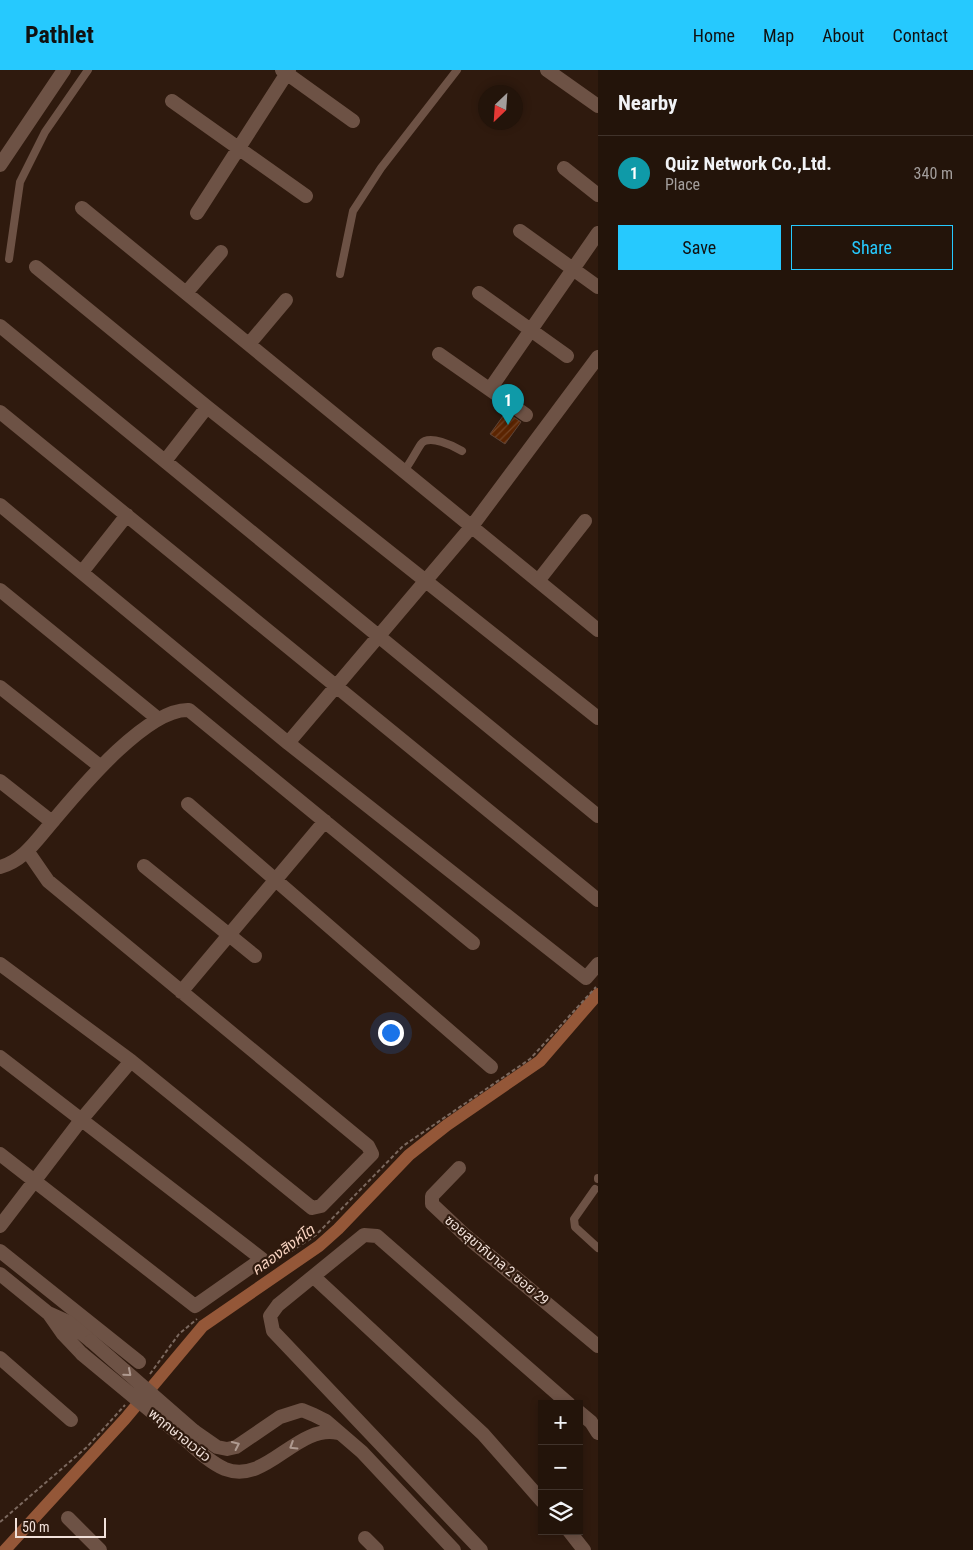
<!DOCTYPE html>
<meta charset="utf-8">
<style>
:root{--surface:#23140a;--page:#2b1d13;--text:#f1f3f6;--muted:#a39e9c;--line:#40332b;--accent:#26c9fe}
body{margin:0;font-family:"Roboto Condensed","Noto Sans Thai",sans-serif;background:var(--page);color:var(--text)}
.controls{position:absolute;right:15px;bottom:15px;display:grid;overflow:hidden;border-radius:0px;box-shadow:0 2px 8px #0003}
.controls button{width:45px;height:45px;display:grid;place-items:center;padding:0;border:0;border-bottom:1px solid var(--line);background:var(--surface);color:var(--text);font:25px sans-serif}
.compass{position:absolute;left:478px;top:15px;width:45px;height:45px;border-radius:50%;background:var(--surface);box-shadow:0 2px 8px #0003;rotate:205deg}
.scale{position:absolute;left:15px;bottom:12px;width:91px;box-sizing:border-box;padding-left:5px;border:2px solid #f1e1da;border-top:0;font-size:14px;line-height:18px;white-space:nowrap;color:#f1e1da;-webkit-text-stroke:4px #2f1a0e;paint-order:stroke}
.you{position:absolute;left:390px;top:962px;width:18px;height:18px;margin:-12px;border:4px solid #fff;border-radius:50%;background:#1a73e8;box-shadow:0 0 0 8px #1a73e833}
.badge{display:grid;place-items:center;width:32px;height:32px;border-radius:50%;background:var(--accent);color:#fff;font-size:16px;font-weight:700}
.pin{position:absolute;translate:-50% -41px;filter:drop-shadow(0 1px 2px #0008)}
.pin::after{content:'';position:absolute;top:26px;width:18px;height:15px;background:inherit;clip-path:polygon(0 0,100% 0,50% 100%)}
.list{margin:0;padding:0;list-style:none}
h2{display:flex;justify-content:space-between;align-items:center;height:65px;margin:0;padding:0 20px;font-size:21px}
h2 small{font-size:16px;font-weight:400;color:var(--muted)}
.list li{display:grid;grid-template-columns:32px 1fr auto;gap:15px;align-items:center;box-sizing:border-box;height:75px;padding:0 20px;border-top:1px solid var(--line)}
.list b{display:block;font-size:19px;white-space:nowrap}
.list p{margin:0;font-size:16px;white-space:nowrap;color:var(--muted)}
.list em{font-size:16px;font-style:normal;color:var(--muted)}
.actions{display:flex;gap:10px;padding:15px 20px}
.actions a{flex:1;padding:11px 0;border:1px solid var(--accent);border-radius:0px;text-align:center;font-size:18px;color:var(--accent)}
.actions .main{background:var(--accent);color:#111}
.icon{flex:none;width:28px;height:28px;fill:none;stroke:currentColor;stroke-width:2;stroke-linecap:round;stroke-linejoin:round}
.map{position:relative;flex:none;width:598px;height:1480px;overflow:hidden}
header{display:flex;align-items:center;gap:30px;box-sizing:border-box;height:70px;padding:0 25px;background:var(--accent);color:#111}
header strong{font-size:24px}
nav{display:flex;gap:28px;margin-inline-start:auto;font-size:18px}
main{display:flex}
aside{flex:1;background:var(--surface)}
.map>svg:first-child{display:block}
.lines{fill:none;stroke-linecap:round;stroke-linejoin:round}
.canal{stroke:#945738;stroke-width:12}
.building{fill:url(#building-hatch);stroke:#5d4438}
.path{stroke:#7b685e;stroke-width:2;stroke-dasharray:4 2.5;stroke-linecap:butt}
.service{stroke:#6d5245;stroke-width:8}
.minor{stroke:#6d5245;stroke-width:14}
.tertiary{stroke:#6d5245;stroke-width:14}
.tertiary-bridge{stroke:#6d5245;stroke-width:14}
.oneway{stroke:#af9a90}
.labels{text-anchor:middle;stroke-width:4.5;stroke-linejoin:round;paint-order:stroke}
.street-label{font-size:14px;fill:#f1e1da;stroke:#2f1a0e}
.water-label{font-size:15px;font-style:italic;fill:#f8d3c0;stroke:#2f1a0e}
</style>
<header>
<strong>Pathlet</strong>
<nav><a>Home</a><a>Map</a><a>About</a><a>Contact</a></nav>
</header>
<main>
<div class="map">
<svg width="598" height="1480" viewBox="0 0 598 1480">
<defs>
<pattern id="building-hatch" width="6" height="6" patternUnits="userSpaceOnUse" patternTransform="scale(1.25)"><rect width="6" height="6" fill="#5b2401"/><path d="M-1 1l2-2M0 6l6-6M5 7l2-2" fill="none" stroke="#734425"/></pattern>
</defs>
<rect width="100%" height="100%" fill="#2f1a0e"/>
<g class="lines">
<path class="canal" d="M5 1480 125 1349 203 1256 319 1176 338 1159 409 1085 447 1055 540 991 598 924"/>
</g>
<path class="building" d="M506 342 521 352 505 374 490 364Z"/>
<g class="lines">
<path class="path" d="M275 1192 316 1165 403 1076 530 989 596 917
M150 1304 179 1264 197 1249
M0 1452 87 1377 125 1335"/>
<path class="service" d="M9 189 20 112 45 62 88 0
M340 204 353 141 381 98 457 0
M404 401C411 392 415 383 421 374 429 364 454 376 462 381
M598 1108V1109
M595 1119 574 1149 575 1157 598 1178"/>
<path class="minor" d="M282 0 353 51
M172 31 306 126
M0 95 64 0
M564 98 598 125
M82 138 598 560
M197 143 289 0
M520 161 598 217
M36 197 207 337 598 648
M186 223 221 182
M479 223 567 286
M0 256 598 746
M249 274 286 230
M439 284 526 345
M490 319 598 163
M0 342 598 830
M165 391 207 337
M0 435 288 673 586 908 598 894
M82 502 127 445
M538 511 585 451
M0 520 157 648
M0 617 101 697
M288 673 472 456 598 287
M0 711 52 752
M188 734 491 997
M144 796 255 886
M0 797C25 790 37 769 54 750 80 719 147 638 189 640L473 873
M0 894 131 991 312 1138 321 1136 372 1084 368 1076 48 811 28 782
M181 922 325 751
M0 987 262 1189 195 1236 0 1084
M459 1098 432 1126V1134L466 1166 598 1276
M0 1156 81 1050 131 991
M0 1181 139 1292
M314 1207 483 1364 542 1431
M0 1288 71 1350
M579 1342 591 1352 598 1363
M68 1448 100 1480
M569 1461 584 1480
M365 1468 377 1480
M481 1480 273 1261 270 1246 278 1235 364 1165 377 1166 569 1334"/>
<path class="tertiary" d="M547 0 598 36
M0 1204 48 1243 68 1252 91 1271
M49 1244 63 1264 82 1284
M194 1361 217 1377 227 1379 236 1377 280 1347 302 1340 314 1345 326 1351 362 1382 454 1480
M187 1371C198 1381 211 1393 225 1399 267 1415 296 1354 338 1363"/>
<path class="tertiary-bridge" d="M91 1271 194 1361
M82 1284 187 1371"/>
</g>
<defs><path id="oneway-chevron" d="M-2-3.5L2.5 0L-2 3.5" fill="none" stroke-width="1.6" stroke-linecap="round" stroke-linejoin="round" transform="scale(1.25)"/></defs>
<g class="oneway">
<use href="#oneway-chevron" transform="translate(128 1303) rotate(41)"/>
<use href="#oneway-chevron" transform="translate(236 1375) rotate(-25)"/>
<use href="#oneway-chevron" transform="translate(293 1376) rotate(148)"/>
</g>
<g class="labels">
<g class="street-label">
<text transform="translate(497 1190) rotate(40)" y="5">ซอยสุขาภิบาล 2 ซอย 29</text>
<text transform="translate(180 1365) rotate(39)" y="5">พฤกษาอเวนิว</text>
</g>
<g class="water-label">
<text transform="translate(283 1180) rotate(-36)" y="5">คลองสิงห์โต</text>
</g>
</g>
</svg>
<div class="controls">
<button>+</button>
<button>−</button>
<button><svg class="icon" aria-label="layers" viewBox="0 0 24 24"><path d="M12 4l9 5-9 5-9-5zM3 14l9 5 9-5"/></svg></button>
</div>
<svg class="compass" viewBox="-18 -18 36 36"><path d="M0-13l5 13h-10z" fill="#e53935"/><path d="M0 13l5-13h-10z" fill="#a39e9c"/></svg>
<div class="scale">50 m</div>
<div class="you"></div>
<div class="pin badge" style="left:508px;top:355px;background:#0f9aa8">1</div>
</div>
<aside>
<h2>Nearby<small></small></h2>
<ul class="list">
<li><span class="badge" style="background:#0f9aa8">1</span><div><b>Quiz Network Co.,Ltd.</b><p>Place</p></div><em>340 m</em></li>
</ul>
<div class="actions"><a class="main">Save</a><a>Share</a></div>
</aside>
</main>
